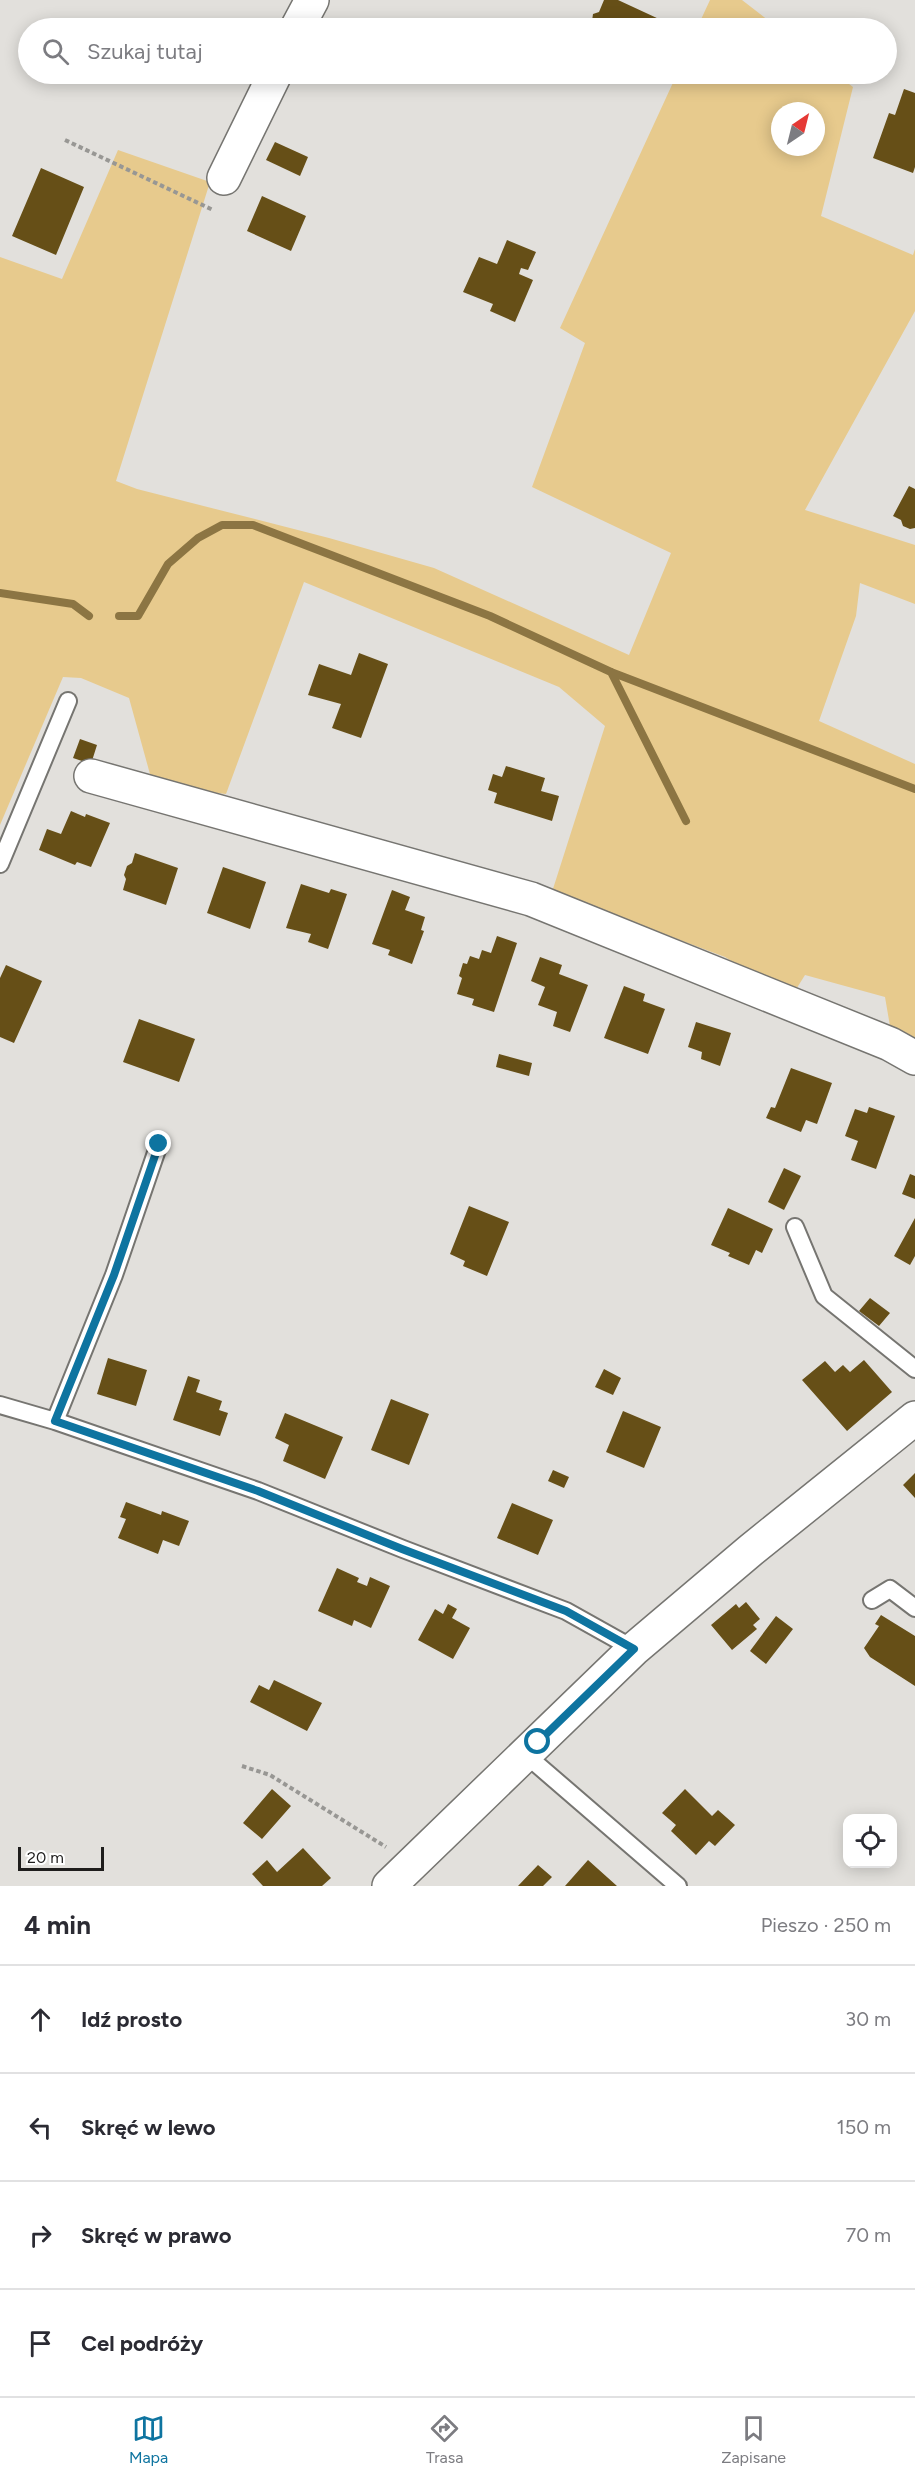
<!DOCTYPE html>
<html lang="pl">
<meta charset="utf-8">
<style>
:root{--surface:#fff;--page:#f7f7f7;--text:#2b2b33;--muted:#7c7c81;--line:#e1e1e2;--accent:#0e74a0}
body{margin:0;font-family:Figtree,sans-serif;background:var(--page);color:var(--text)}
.controls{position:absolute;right:18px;bottom:18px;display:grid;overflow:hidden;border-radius:12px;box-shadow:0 3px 15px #0003}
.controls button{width:54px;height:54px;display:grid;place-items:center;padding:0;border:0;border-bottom:2px solid var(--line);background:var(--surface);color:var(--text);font:30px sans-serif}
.compass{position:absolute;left:771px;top:102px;width:54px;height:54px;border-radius:50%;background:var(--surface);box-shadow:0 3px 15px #0003;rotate:35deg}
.scale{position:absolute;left:18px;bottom:15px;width:86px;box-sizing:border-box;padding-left:6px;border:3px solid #1e1d1c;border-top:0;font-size:16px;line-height:21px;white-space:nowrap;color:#1e1d1c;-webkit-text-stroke:4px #fff;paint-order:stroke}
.stop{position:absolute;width:18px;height:18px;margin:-14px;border:4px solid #0e74a0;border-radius:50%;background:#fff}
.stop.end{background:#0e74a0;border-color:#fff;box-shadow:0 2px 6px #0008}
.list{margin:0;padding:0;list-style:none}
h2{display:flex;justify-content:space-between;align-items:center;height:78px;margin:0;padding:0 24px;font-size:26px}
h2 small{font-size:20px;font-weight:400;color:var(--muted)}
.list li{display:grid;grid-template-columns:39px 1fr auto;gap:18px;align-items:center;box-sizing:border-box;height:108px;padding:0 24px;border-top:2px solid var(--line)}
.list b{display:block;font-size:22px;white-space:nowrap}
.list em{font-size:20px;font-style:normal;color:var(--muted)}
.icon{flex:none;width:33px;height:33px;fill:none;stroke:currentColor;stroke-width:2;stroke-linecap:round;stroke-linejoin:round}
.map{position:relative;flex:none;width:915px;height:1886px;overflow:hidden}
.search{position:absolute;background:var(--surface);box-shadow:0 3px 15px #0003;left:18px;right:18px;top:18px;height:66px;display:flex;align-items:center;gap:15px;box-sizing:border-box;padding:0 21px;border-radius:33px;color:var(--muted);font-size:22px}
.sheet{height:510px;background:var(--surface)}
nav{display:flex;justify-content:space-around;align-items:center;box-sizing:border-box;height:84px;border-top:2px solid var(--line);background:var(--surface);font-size:16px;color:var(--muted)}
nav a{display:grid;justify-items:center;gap:3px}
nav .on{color:var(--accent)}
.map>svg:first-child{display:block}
.green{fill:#e7ca8d;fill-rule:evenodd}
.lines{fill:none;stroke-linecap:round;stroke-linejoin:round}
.stream{stroke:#8c7543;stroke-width:8}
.building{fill:#664f17}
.lane-casing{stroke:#767571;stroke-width:20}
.street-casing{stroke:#767571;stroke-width:36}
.secondary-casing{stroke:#767571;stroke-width:36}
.path{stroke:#989794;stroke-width:4;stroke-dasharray:4.5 3;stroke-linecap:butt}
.lane{stroke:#fff;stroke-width:16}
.street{stroke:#fff;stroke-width:33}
.secondary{stroke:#fff;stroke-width:33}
.route{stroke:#0e74a0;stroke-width:8}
</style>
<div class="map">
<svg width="915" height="1886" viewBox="0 0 915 1886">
<rect width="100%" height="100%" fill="#e2e0dc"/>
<path class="green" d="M710 0H742L778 28H697Z
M677 74H836L853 87 821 216 913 255 915 249V311L805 510 915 545V604L860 583 856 616 819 721 915 764V1042L891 1032 885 997 805 975 795 991 761 980 725 957 552 892 605 726 559 687 304 582 226 794 153 785 129 698 81 678 63 677 0 825V257L62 279 118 150 210 182 116 481 137 489 329 538 434 568 629 655 671 553 532 487 585 343 560 328ZM780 111H816V147H780Z"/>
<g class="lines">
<path class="stream" d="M0 593 73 604 89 616
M119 616H138L168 564 198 538 222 525H253L490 616 611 672 915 789
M611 672 686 821"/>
</g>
<path class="building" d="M604 0H618L659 19 655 28H591L593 14 599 12Z
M904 89 915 93V167L913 173 873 158 889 113 895 115Z
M275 142 308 157 300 176 266 160Z
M41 168 84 187 56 255 12 236Z
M262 196 306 216 291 251 247 231Z
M507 240 536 252 528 270 521 268 519 274 533 280 515 322 490 311 493 304 463 292 479 257 497 264Z
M909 486 915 489V528L910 529 903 526 901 520 893 516Z
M359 653 388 664 361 738 332 728 341 704 308 695 319 664 351 675Z
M80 739 97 745 91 764 73 758Z
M506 766 545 778 541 791 559 796 552 821 494 803 497 793 488 790 493 774 502 777Z
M71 811 85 817 86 814 110 823 91 867 77 862 75 865 39 850 47 829 61 834Z
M135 853 178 868 166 905 123 890 126 879 124 875 127 866 132 863Z
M223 867 266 882 250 929 207 913Z
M301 884 329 893 331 889 347 894 328 949 308 942 311 934 286 928Z
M392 890 410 897 405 910 425 917 421 930 424 931 412 964 388 955 390 950 372 944Z
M497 936 517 943 494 1012 472 1005 474 999 457 994 462 978 459 976 463 963 467 964 470 956 479 959 482 950 491 953Z
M540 957 562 965 559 974 588 985 570 1032 553 1026 557 1012 538 1005 545 987 531 981Z
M6 965 42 981 14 1043 0 1037V978Z
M624 986 645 994 643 1001 665 1009 648 1054 604 1038Z
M139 1019 195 1039 179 1082 123 1062Z
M696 1022 731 1033 720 1066 701 1059 702 1052 688 1047Z
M499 1054 532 1063 529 1076 496 1067Z
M791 1068 832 1083 817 1124 806 1120 801 1132 766 1118 771 1107 775 1108Z
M869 1107 895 1116 876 1169 851 1160 858 1141 845 1136 855 1109 867 1113Z
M784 1168 801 1176 784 1210 768 1202Z
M910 1174 915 1176V1199L902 1194Z
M469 1206 509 1222 487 1276 463 1266 465 1261 450 1254Z
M728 1208 773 1229 762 1253 756 1250 749 1265 728 1256 730 1253 711 1245Z
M915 1218V1256L910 1265 894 1256Z
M870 1298 890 1313 879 1326 859 1311Z
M108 1358 147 1370 136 1406 97 1394Z
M864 1360 892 1392 847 1431 802 1380 825 1361 835 1372 843 1365 850 1372Z
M604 1369 621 1378 613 1395 595 1387Z
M188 1376 200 1380 196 1392 222 1401 219 1410 228 1413 220 1436 173 1420Z
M391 1399 429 1414 409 1465 371 1450Z
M623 1411 661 1427 644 1468 606 1452Z
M285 1413 343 1437 325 1479 283 1461 289 1445 275 1438Z
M553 1470 569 1477 564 1488 548 1481Z
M915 1473V1498L903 1485Z
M126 1502 161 1515 162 1511 189 1521 179 1546 163 1540 158 1554 118 1538 126 1519 120 1517Z
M512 1503 553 1520 538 1555 497 1538Z
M337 1568 359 1578 357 1582 367 1586 370 1577 390 1586 371 1628 354 1620 352 1626 318 1611Z
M746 1602 760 1619 753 1625 757 1629 732 1650 711 1625 736 1604 739 1608Z
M448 1604 457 1609 452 1618 470 1628 453 1659 418 1640 435 1609 443 1614Z
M881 1615 915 1636V1686L870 1657 864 1648 879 1626 875 1624Z
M776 1616 793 1629 766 1664 750 1651Z
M274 1680 322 1703 307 1731 250 1702 259 1685 269 1690Z
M272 1789 291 1806 262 1839 243 1823Z
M685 1789 712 1816 718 1810 735 1825 715 1846 709 1841 696 1855 671 1831 676 1825 662 1813Z
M303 1848 331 1878 322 1886H263L252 1874 267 1860 277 1872Z
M588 1860 617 1886H565Z
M538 1865 552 1877 543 1886H518Z"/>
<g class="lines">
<g class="lane-casing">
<path id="lane" d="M0 864 68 701
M795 1227 824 1296 915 1369
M0 1405 55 1421 258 1491 403 1549 566 1611 634 1649
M55 1421 114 1275 159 1144
M872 1600 890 1589 915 1608
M525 1754 678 1886"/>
</g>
<g class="street-casing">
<path id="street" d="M297 28 312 0
M224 178 275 74
M91 776 531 899 890 1044 915 1058"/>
</g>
<g class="secondary-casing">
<path id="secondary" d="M389 1886 634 1649 751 1550 915 1418"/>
</g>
<path class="path" d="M65 140 213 210
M242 1766 270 1775 386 1847"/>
<use href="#lane" class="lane"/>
<use href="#street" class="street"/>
<use href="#secondary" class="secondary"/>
</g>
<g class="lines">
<path class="route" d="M159 1144 114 1275 55 1421 258 1491 402 1549 566 1611 634 1649 538 1742"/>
</g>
</svg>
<div class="controls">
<button><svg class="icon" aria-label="locate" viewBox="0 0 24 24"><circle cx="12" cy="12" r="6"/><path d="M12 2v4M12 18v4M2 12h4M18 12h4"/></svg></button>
</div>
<svg class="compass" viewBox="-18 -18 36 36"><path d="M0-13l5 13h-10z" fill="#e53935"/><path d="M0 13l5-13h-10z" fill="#7c7c81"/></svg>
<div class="scale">20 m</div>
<div class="stop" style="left:538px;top:1742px"></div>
<div class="stop end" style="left:159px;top:1144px"></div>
<div class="search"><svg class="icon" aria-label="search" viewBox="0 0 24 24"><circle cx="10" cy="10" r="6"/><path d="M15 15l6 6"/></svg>Szukaj tutaj</div>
</div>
<section class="sheet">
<h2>4 min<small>Pieszo · 250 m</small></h2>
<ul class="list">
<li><svg class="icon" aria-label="ahead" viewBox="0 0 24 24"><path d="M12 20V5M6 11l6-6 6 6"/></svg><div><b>Idź prosto</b></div><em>30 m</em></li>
<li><svg class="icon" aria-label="left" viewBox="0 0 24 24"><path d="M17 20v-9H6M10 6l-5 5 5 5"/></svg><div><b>Skręć w lewo</b></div><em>150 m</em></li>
<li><svg class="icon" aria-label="right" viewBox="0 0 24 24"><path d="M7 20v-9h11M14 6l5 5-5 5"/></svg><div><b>Skręć w prawo</b></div><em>70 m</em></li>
<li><svg class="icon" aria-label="arrive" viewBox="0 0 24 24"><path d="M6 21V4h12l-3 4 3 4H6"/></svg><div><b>Cel podróży</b></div></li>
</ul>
</section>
<nav>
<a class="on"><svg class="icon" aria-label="map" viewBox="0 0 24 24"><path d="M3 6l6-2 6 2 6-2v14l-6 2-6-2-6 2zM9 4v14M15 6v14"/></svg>Mapa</a>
<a><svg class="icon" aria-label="directions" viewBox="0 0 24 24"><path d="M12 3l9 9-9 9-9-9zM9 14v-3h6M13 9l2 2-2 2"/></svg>Trasa</a>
<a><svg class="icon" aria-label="saved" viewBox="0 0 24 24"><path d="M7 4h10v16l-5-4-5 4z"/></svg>Zapisane</a>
</nav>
